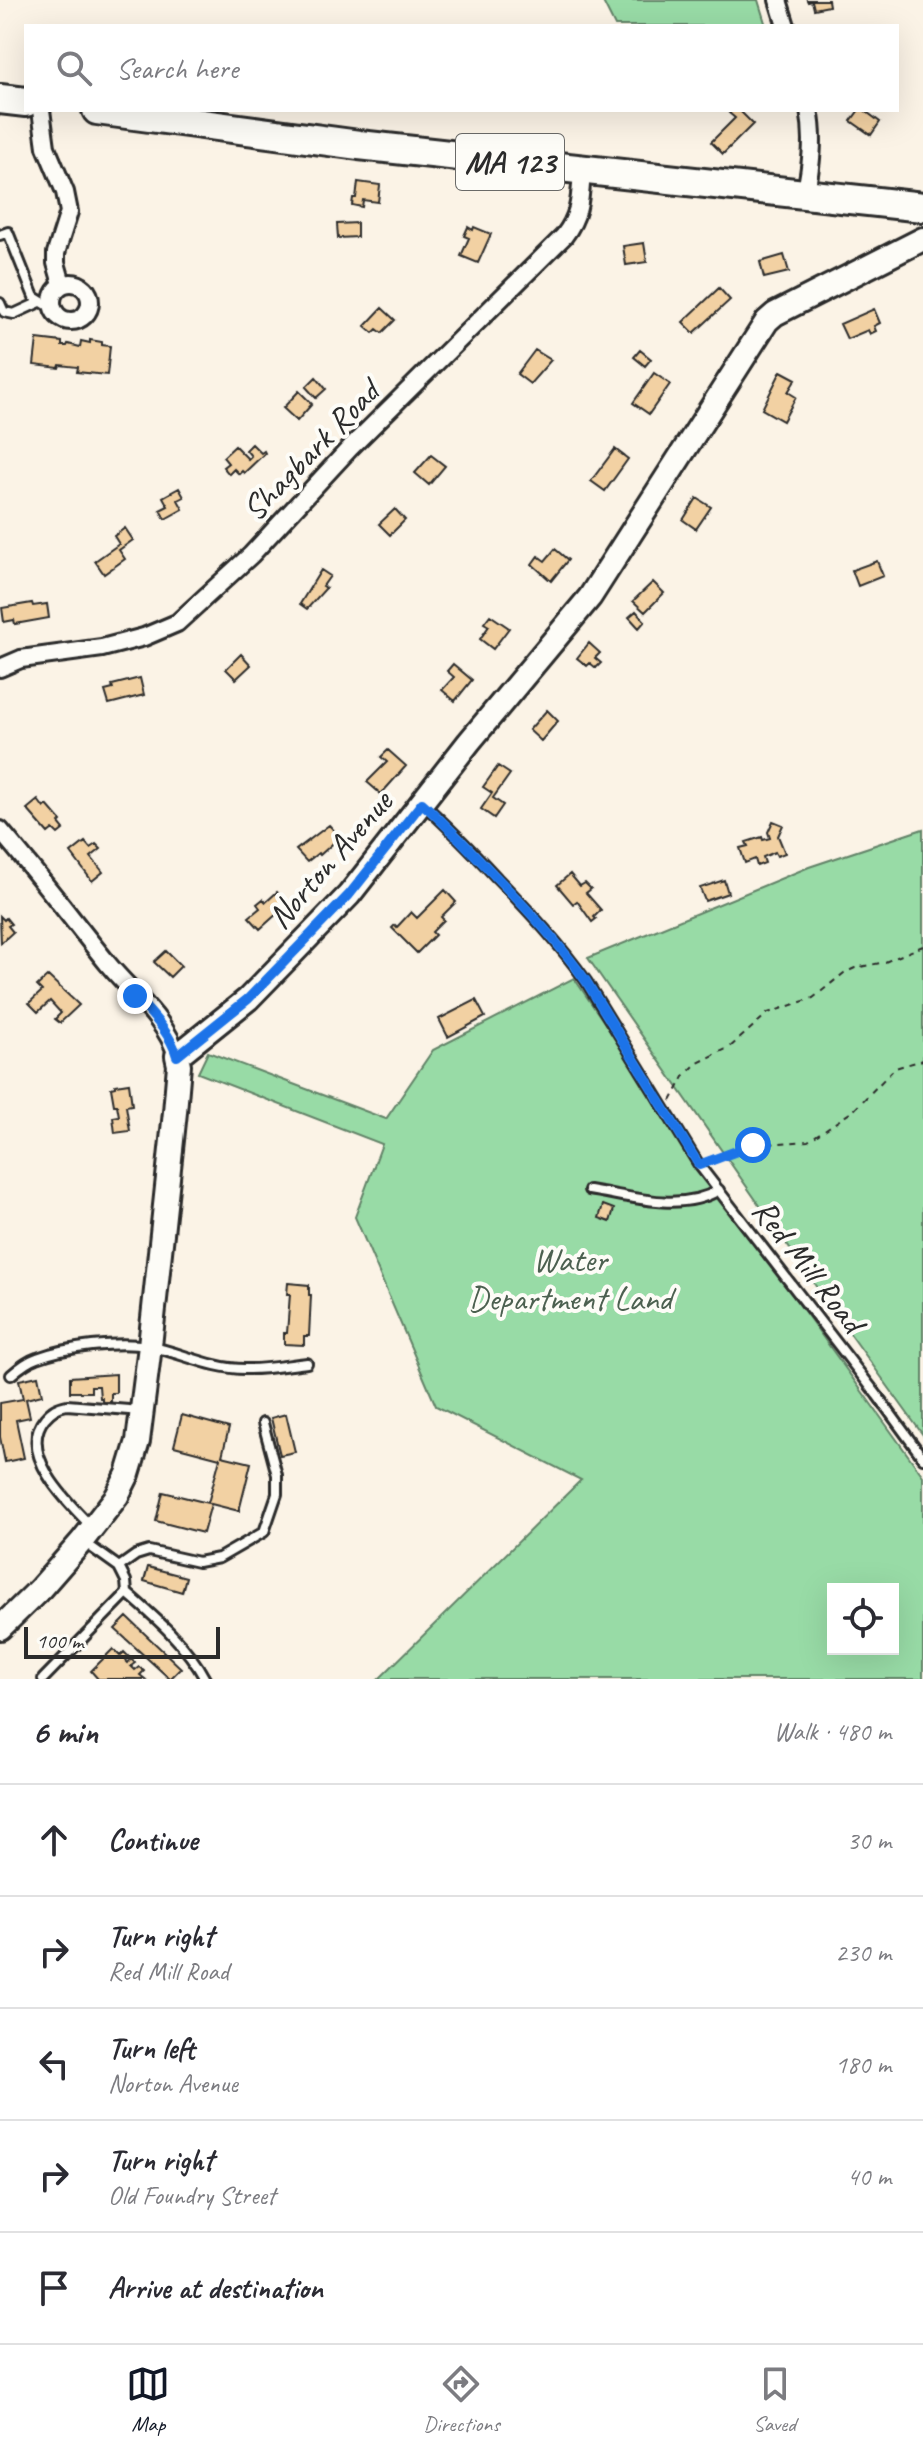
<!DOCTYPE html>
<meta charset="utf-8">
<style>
:root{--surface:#fff;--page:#f2f2f3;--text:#2b2b33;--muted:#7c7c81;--line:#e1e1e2;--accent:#111827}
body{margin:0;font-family:Caveat,sans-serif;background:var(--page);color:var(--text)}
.controls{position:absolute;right:24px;bottom:24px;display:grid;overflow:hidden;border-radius:0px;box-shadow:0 8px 32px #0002}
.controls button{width:72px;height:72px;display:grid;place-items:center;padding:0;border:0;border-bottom:2px solid var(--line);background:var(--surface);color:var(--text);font:40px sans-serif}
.scale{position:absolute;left:24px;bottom:20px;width:196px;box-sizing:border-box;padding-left:8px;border:4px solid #2b2b2b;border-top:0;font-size:22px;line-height:28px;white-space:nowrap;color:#2b2b2b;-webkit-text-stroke:6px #fdfcf7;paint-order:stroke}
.stop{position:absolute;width:24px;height:24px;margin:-18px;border:6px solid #1a73e8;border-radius:50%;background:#fff}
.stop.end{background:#1a73e8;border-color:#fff;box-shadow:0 2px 8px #0008}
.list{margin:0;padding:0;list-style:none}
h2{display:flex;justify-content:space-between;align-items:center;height:104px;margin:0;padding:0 32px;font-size:34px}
h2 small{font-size:26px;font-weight:400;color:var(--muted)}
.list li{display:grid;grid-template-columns:52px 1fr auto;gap:24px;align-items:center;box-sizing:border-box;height:112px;padding:0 32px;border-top:2px solid var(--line)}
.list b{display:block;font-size:30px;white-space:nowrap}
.list p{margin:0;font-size:26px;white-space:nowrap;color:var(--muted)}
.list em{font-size:26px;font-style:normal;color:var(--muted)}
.icon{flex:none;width:44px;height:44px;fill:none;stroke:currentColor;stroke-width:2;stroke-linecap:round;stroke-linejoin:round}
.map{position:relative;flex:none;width:923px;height:1679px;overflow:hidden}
.search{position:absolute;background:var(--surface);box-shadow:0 8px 32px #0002;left:24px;right:24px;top:24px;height:88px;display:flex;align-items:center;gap:20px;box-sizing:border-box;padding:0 28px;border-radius:0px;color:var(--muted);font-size:30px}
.sheet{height:664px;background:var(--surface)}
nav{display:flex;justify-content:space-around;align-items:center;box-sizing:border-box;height:112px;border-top:2px solid var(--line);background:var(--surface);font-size:22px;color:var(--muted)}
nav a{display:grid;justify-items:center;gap:4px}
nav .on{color:var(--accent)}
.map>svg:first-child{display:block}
.green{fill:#98dba6;stroke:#628368;stroke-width:2;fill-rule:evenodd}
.building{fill:#f2d1a3;stroke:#2b2b2b;stroke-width:2}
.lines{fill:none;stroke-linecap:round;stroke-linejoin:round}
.lane-casing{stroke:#2b2b2b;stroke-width:14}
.street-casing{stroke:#2b2b2b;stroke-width:22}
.secondary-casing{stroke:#2b2b2b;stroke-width:28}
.highway-casing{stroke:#2b2b2b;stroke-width:34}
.path{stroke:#2b2b2b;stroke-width:2;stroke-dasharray:6 6;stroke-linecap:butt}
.lane{stroke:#fdfcf7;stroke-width:8}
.street{stroke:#fdfcf7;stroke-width:16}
.secondary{stroke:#fdfcf7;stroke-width:22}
.highway{stroke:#fdfcf7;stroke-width:28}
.route{stroke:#1a73e8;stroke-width:10}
.labels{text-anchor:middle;stroke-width:8;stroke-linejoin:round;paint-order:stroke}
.shield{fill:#fdfcf7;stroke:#6a6a68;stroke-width:2}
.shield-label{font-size:32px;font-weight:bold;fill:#2b2b2b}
.street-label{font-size:34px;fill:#2b2b2b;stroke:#fdfcf7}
.park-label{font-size:34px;fill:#4c6050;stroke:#fdfcf7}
</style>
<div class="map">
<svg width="923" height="1679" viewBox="0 0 923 1679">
<rect width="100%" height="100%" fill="#fbf3e6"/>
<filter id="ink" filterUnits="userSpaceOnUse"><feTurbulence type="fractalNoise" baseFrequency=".0125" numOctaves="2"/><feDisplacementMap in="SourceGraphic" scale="16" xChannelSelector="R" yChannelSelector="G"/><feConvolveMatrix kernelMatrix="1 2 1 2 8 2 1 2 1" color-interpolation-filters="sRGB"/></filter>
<g filter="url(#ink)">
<path class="green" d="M602 0H758L766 26H615Z
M923 829V1435L815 1285 588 958 809 867Z
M574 978 745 1229 923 1476V1679H379L581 1480 436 1406 355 1217 382 1144 198 1073 208 1052 386 1119 433 1050ZM833 1589H893V1649H833Z"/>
<path class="building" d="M807 0H828L829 6 814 9 812 1 808 2Z
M732 110H739L753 124 723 154 711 142 735 118 729 113Z
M859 110H864L880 122 871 135 851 121Z
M358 182 380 185 378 202 363 200 362 207 352 205 353 198H356Z
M357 223V237L338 238 337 224Z
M468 227 473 230 474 227 491 234 478 263 461 256 469 238 464 236Z
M644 243 647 262 626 265 623 246Z
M784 255 789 272 764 278 760 262Z
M719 288 730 300 694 333 683 322Z
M382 308 395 320 382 333 377 329 373 333 365 326Z
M874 309 880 323 874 326 876 331 870 334 868 330 847 339 840 324Z
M37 339 62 342V346H67L68 344 80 347 81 341 90 343V340L102 342V345L110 346 107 375 77 372 78 367 60 365 59 368 34 365Z
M535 350 551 360 530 384 517 374Z
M640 350 651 359 645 366 634 357Z
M781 371 796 379 788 392 796 397 783 421 762 409Z
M654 373 670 384 649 414 633 403Z
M316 377 326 389 316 398 306 387Z
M299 391 312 404 297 421 283 408Z
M252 444 261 453 264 451 265 453 244 473 242 471 239 474 234 469 229 474 223 467 228 463 223 457 235 446 248 459 251 456 246 450Z
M615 449 628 459 605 491 591 481Z
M431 455 445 466 429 485 415 473Z
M179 488 184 497 178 500 183 509 165 519 160 510 168 506 163 497Z
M697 498 711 507 696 529 683 520Z
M395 509 405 520 390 535 379 524Z
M125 528 133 540 119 550 125 559 104 574 95 561 119 544 114 536Z
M555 549 568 560 551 581 532 564 538 556 545 561Z
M877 561 883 576 858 586 852 570Z
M321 570 330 576 323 586 326 588 307 609 300 604Z
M653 582 664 593 645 612 633 601Z
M32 603 33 606 47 604 49 618 15 624 14 620 4 622 2 608Z
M636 611 645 621 639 628 629 617Z
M490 615 509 628 493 649 480 639 489 626 484 623Z
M589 643 600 653 595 658 601 663 596 668 590 663 587 666 577 658Z
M241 654 251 665 236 679 226 669Z
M453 664 472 680 455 701 442 690 454 677 447 671Z
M140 678 144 695 109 704 105 691 113 689 112 685Z
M547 710 558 721 541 741 529 730Z
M388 750 406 766 381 794 367 782 387 762 381 757Z
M498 766 510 774 493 798 503 805 494 818 481 809 492 793 483 787Z
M38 800 44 808 47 805 61 821 59 823 64 829 58 834 53 829 48 833 27 809Z
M773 821 783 825 778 836 785 853 777 856 775 852 763 857 765 863 757 866 755 859 745 863 740 848 748 846 746 842 762 837 763 840 770 838 768 832Z
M329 825 340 837 320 855 318 853 307 862 296 850Z
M85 842 90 848 96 844 101 849 91 857 103 872 92 881 71 853Z
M570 874 580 886 585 883 591 889 586 893 601 910 594 917 596 919 592 922 577 901 573 904 557 885Z
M724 880 728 893 705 901 700 888Z
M445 890 456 902 441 917 444 920 432 932 435 935 417 953 392 928 395 925 397 927 411 912 417 918Z
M277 892 288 904 260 929 249 917 260 908 257 904 263 899 266 902Z
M0 916 4 920 6 918 11 924 8 926 13 932 1 943Z
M166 951 181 966 170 977 154 962Z
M48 976 79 1005 60 1023 55 1019 61 1013 50 1001 38 1012 29 1003 42 991 37 986Z
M476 1000 485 1017 448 1037 439 1019Z
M129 1083 132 1105 126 1106 130 1131 115 1133 113 1117 119 1116 117 1105H114L111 1088 115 1087V1085Z
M603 1205 614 1209 610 1222 599 1218Z
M288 1283 309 1285V1295H311L309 1336H304V1345L284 1344V1333H287L290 1294H287Z
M116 1374V1393H111V1402H102V1398H100L99 1386H91V1392H70V1377Z
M38 1376 42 1395 26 1399 30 1417 16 1420 24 1458 5 1462 0 1437V1403L23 1399 19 1380Z
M286 1414 295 1452 280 1455 271 1418Z
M182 1415 229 1428 222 1456 251 1463 239 1511 211 1504 203 1533 156 1521 163 1492 208 1503 220 1458 174 1446Z
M148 1567 186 1577 182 1592 144 1581Z
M127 1617 181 1668 170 1679 115 1629Z
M113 1649 120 1656 124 1652 129 1657 126 1661 128 1663 131 1659 135 1663 131 1666 135 1670 139 1667 144 1671 140 1675 145 1679H98L91 1671Z"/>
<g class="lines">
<g class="lane-casing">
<path id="lane" d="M0 235 8 232 34 297 52 308
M0 303 4 312 14 314 40 302
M422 803C449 827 473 852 497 878 529 911 559 943 586 981L699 1165 877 1395 923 1458
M589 1190C629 1196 680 1213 719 1190
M11 1375C19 1368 28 1361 37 1358 66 1347 118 1341 148 1346 180 1352 212 1369 245 1369 265 1370 287 1365 307 1363
M92 1527C69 1504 16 1453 45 1418 52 1410 57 1407 67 1405L141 1411
M84 1542 119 1567
M127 1593 126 1581 119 1567 136 1555 149 1551 198 1562 219 1558 264 1532 277 1494V1475L263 1423
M43 1679 127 1593C156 1618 187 1645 205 1679"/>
</g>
<g class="street-casing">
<path id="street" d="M778 0 786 26
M41 110 46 147 65 192 69 212 56 253V263L62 284
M805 196C811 167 815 139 809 110
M52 302a19 19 0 1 1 38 0a19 19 0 1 1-38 0Z
M0 668 21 659 102 648 144 637 177 623 251 555 350 448 564 236C581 214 580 197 582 170
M0 830C37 873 72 919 108 964 131 992 167 1020 177 1056"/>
</g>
<g class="secondary-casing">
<path id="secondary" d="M0 1628 40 1589 82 1541 117 1496 128 1474 138 1441 150 1346 175 1112 179 1065 177 1056 248 999 349 895 469 742 590 597 767 321 775 314 923 239"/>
</g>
<g class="highway-casing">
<path id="highway" d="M0 99 26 102
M97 110 359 145 923 207"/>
</g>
<path class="path" d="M671 1101 685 1075 696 1064 730 1047 768 1013 813 998 844 973 855 968 885 962 923 946
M711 1160 753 1145 808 1141 853 1111 895 1068 923 1060"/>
<use href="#lane" class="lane"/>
<use href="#street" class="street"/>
<use href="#secondary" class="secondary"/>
<use href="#highway" class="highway"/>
</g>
</g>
<g class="lines" filter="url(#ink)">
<path class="route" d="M135 996C151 1014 170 1032 177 1056L248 999 349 895 422 803C448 826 472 852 496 877 529 911 559 943 586 981L699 1165 753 1145"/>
</g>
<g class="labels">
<rect class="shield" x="456" y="134" width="108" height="56" rx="6"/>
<g class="shield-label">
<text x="510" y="173">MA 123</text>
</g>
<g class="street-label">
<text transform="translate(310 450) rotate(-46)" y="12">Shagbark Road</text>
<text transform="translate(329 859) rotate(-49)" y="12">Norton Avenue</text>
<text transform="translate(809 1265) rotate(52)" y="12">Red Mill Road</text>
</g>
<g class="park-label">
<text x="570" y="1271">Water<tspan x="570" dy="39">Department Land</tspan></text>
</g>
</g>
</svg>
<div class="controls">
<button><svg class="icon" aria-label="locate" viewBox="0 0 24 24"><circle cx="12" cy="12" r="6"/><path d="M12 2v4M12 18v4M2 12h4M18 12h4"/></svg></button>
</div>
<div class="scale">100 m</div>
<div class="stop" style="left:753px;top:1145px"></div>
<div class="stop end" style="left:135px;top:996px"></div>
<div class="search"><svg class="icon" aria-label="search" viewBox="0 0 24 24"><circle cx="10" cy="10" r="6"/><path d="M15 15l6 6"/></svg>Search here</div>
</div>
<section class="sheet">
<h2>6 min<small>Walk · 480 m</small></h2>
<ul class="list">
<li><svg class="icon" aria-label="ahead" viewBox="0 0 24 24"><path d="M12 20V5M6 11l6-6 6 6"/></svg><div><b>Continue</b></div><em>30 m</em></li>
<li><svg class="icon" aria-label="right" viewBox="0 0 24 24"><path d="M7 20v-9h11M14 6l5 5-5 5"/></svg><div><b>Turn right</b><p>Red Mill Road</p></div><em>230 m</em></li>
<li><svg class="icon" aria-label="left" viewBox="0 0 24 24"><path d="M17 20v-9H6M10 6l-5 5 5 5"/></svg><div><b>Turn left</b><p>Norton Avenue</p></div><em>180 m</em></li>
<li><svg class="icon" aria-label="right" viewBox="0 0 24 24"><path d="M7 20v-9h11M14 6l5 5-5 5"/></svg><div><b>Turn right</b><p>Old Foundry Street</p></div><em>40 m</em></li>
<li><svg class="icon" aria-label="arrive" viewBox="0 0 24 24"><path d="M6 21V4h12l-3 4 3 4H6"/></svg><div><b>Arrive at destination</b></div></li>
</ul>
</section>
<nav>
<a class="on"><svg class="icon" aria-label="map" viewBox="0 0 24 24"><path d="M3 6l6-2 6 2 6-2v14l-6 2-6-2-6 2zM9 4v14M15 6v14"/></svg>Map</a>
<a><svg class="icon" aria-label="directions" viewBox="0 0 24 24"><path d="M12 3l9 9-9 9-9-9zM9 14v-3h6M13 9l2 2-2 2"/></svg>Directions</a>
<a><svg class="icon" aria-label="saved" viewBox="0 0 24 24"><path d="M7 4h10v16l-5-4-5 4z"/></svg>Saved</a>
</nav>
